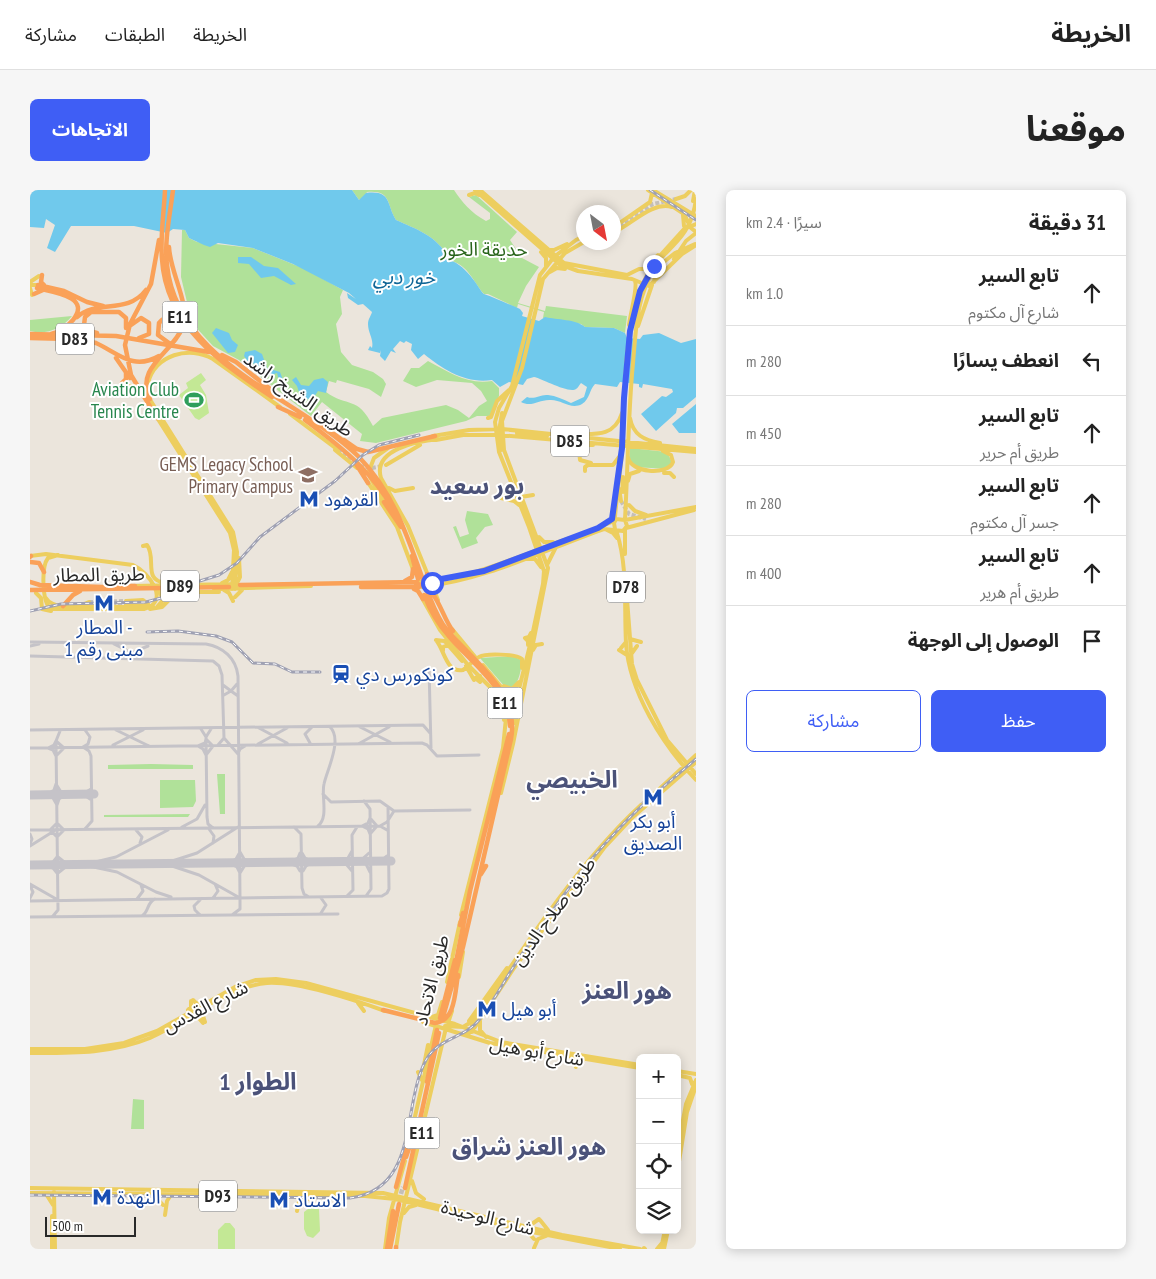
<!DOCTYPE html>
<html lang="ar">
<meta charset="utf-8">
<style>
:root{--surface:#fff;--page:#f6f6f6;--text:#222;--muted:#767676;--line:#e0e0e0;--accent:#3f5ef5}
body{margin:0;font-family:"PT Sans Narrow","Noto Sans Arabic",sans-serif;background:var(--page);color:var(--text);direction:rtl}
.controls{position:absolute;right:15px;bottom:15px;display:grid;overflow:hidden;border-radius:8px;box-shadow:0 2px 12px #0003}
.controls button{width:45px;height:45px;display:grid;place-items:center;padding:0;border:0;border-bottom:1px solid var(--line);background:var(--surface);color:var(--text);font:25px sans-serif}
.compass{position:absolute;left:546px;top:15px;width:45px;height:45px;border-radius:50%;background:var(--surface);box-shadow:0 2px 12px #0003;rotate:148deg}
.scale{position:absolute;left:15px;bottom:12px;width:91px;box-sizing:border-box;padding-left:5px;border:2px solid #292929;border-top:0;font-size:14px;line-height:18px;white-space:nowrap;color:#292929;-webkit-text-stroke:4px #fff;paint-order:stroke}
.stop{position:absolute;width:15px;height:15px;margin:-11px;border:4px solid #3f5ef5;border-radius:50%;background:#fff}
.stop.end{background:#3f5ef5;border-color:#fff;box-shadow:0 1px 5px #0008}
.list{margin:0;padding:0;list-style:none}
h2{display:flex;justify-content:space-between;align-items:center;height:65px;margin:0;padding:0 20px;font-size:21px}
h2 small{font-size:16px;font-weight:400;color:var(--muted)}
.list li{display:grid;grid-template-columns:32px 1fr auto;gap:15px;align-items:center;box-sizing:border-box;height:70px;padding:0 20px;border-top:1px solid var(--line)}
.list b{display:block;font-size:19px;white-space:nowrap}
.list p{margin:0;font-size:16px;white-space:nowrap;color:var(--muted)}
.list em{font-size:16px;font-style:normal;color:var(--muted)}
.actions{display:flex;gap:10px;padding:15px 20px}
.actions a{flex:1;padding:11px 0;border:1px solid var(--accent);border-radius:8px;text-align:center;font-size:18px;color:var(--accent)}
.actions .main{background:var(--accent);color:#fff}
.icon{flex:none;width:28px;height:28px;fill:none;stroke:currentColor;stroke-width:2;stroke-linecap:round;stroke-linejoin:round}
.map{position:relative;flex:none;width:666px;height:1059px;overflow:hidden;direction:ltr;border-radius:8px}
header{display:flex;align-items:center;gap:30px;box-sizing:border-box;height:70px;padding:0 25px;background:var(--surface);border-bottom:1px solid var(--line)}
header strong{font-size:24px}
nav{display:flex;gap:28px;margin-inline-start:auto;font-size:18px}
.intro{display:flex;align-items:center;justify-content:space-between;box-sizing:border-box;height:120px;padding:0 30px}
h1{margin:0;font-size:35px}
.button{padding:12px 22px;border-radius:8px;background:var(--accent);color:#fff;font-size:18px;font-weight:700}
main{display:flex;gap:30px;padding:0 30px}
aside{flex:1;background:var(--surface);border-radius:8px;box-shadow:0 2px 12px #0003}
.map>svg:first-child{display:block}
.green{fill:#b0e199}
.pitch{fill:#c3e895}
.water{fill:#70c9ec}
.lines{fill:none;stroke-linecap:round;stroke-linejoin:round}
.taxiway{stroke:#c5c3c8;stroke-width:3}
.runway{stroke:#c5c3c8;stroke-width:9}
.major-tunnel{stroke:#c4bfb8;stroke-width:4;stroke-dasharray:4 2;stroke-linecap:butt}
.highway-tunnel{stroke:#c4bfb8;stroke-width:4.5;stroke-dasharray:4.5 2;stroke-linecap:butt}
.major{stroke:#edce5f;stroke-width:4}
.highway{stroke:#faa158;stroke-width:4.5}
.rail-casing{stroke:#9fa1b3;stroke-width:3}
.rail{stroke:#fff;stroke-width:1;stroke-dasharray:4;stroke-linecap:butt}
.route{stroke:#3f5ef5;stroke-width:6}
.labels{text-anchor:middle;stroke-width:4;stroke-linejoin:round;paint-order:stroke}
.shield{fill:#fff;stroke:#696969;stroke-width:1}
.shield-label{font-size:18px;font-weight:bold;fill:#292929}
.park-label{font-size:19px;fill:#29651b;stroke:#fff}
.leisure-label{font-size:19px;fill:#27864d;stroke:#fff;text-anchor:end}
.street-label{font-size:19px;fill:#292929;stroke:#fff}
.education-label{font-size:19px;fill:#785e54;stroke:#fff;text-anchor:end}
.transit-label{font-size:19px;fill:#164399;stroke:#fff;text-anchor:start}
.water-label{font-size:20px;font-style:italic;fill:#106697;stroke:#fff}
.district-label{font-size:24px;font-weight:bold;fill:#4b5279;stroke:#fff}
</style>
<header>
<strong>الخريطة</strong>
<nav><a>الخريطة</a><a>الطبقات</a><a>مشاركة</a></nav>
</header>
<div class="intro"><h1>موقعنا</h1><a class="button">الاتجاهات</a></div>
<main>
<aside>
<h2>31 دقيقة<small>سيرًا · 2.4 km</small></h2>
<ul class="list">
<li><svg class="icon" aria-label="ahead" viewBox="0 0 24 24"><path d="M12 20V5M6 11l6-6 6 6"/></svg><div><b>تابع السير</b><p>شارع آل مكتوم</p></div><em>1.0 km</em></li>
<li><svg class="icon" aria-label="left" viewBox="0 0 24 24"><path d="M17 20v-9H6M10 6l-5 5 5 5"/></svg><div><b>انعطف يسارًا</b></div><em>280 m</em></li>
<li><svg class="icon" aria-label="ahead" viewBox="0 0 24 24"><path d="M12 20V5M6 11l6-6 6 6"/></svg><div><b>تابع السير</b><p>طريق أم حرير</p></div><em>450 m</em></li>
<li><svg class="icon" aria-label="ahead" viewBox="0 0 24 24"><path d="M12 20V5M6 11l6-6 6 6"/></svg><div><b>تابع السير</b><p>جسر آل مكتوم</p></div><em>280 m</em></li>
<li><svg class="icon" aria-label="ahead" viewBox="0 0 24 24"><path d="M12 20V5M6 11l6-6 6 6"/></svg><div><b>تابع السير</b><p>طريق أم هرير</p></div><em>400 m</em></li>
<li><svg class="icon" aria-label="arrive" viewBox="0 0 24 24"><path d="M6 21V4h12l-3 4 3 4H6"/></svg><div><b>الوصول إلى الوجهة</b></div></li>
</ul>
<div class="actions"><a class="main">حفظ</a><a>مشاركة</a></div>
</aside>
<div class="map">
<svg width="666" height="1059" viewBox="0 0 666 1059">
<rect width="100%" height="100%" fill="#ebe5dc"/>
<path class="green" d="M322 0H424C432 12 441 23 456 31L460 29V23L439 7 446 5 487 42 480 50 490 65 488 68H492L509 77 496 96 488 113 515 121 516 116 597 126 595 143 584 138 555 137 551 134 513 128 514 122 488 114 487 118 458 104H454C443 92 439 75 419 70 410 47 386 39 366 30 356 14 362 0 337 2L333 8 329 10Z
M152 40H155L159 48 167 52 223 58 275 79 313 100 310 107 312 124 306 134 311 162 322 175 343 182 353 189 356 194 351 207 339 199 307 190 306 193 299 191 296 202C318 218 327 205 343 236L352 228 416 215 428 220 439 228 449 216 457 211 451 201 442 193 407 190 386 197 373 191 381 178H389L398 171C419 182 437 195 462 191L469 198V206L460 226H447L436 231 346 253 330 251 332 244 292 212 281 226 209 170 183 156 162 133 151 87Z
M42 126C31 139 17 145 0 141V130Z
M600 258 637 262 642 272 637 279 605 277 599 269Z
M437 321 458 324 463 335 455 337 446 348 448 353 432 359 423 337 426 336 430 347 439 344 435 330Z
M483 466 491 470C492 479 489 491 483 498L475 497 450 468Z
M121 574 163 575V579H78V575Z
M187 584H195V624H190Z
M130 590H165L166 611 163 617 130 618Z
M160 624 158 627H74V625Z
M103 909 114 910V939H101Z"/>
<path class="pitch" d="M171 183 176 190 170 195 176 205 179 223 169 230 165 228 149 205 158 198 156 193Z
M282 1016 289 1019 290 1041 283 1048 277 1046 274 1039V1022Z
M195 1033H200L205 1039V1059H188V1040Z"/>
<path class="water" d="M0 0H322L329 10 336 3C362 0 356 14 366 30 386 39 410 47 419 70 438 75 451 103 454 104 465 108 478 114 490 119L493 123 492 126 509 131 515 127C527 130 546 129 555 137L584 138 595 143 597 148 610 149 613 145 629 143 651 153 666 149V207L653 218H647L646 223 626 241 611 224 632 206 636 207 643 202 642 199 613 194 612 198 609 197V194L590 192 587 197 565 194C559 200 560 209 552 214 541 220 532 210 521 210 509 209 502 218 491 212L497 207C505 210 510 204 518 205 526 206 533 209 541 213L554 207 557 197 551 193C549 195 548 198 546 199 539 204 511 188 504 187L497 189 493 195 479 192 470 197 462 190C436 194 414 180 394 164L388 169 381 160 382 154 376 151 374 153 370 151 363 159 366 163 361 161 355 171 350 166 351 160 350 163 338 160 340 156 342 158C344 149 338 143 338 134 338 129 341 126 342 122L333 114 328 115 318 108 317 103 326 109 319 103 263 74 223 58 188 53 180 57 174 55 159 48 155 40 143 39 137 43 104 36H41L25 62 17 58 25 35 16 29 14 38 0 37Z
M208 67H221L234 76 248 78 266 94 261 95 244 86 231 88 219 74 208 73Z
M186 138 199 143 202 150 208 155 205 162 198 163 182 143Z
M225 160 232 164 237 178 250 182 253 190H249L247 183 241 185 233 181 225 174 218 172 214 166 215 162Z
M266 187 271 195 279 196 284 190 293 188 298 192 296 203 288 201 284 207 272 211 267 196 262 190Z
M666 214V243H649L642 234Z"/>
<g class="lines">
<path class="taxiway" d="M0 452 176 454C193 457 206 468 208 486L210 708V719L202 725
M84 454 110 467
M0 456 9 454
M0 466 183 471 189 476 192 485 194 548 188 555
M94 466 118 456
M399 477 401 558
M207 494 201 501 208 506
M193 495 201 501 194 505
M330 537 360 552
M229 538 257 553
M171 539 176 547 181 539
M0 540 393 535 400 543
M55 540 60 547 58 554 53 557 59 561 61 566 62 631 55 639
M86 540 119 556
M176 547 177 627 178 634 183 638
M194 548 208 564 210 559 215 556
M176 549 183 556 176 565 173 559 168 556 175 553Z
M26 551 34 558 26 566 23 560 18 558 24 555Z
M280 553 275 544 282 537
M330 553 359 537
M228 554 257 538
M83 555 113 540
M0 558 392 553 397 555 407 566 449 565
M26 594 31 602 36 604 29 609 27 615 23 608 17 605 24 600Z
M293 604 301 612 350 611 364 621 440 620
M60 609 53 604 61 599
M334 611 340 619 341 699 336 706
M340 628 347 636 340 644 338 639 332 636 338 633Z
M27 633 34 640 27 647 20 640Z
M288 636C299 627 291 606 294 594 297 580 313 549 300 537
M152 637 167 629 175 615
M264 637 271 644 272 698 274 704 279 707
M179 639 184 646 183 653
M0 640 350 636
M106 640 112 647 110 653
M357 640 350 636 357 632 364 621
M0 644 2 649 0 654
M0 656 24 641
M210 662 214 669 222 673 215 675 210 683 207 677 199 673 206 669Z
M272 663 275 668 283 672 276 676 273 681
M329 672 336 674 340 682
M329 672 339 663
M350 672 357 666
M57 674 86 667 138 640
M133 674 167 663 208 637
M136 674 169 685 210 708
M54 675 87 682 126 702 141 707
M270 681 267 676 259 673 268 668 270 663
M322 681 316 674 310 672 318 668 322 661
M27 683 23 678 15 675 23 672 27 667
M28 683 38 675 28 667
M0 694 28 710
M317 706 323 700 322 645 327 637
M0 708 3 702 0 696
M183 708 188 701 185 694
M107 709 113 701 111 695
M0 711 352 706 357 703 359 699 358 617
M291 723 296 715 291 708
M113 725C119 721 117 712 125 709
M170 725 165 720 164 716 171 709
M23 726 28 720 26 551 30 541
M0 727 308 724"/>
<path class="runway" d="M0 605 64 604
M0 675 361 671"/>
<path class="major-tunnel" d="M642 14 666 28
M590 36 623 14 646 9
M308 260 324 272
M330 276 342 278 352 276
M591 311 599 324 616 329
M59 412 96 411
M82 415H96
M611 615 625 603"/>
<path class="highway-tunnel" d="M369 1010 373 997"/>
<path class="major" d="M445 0 529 74 548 81 602 89 619 96 652 64 666 55
M450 0 534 73 597 85 609 79H615L625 86 624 92
M618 0 654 24 661 38 666 42
M623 0 666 26
M439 5 445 3 449 5
M646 9 655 6 661 0
M663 11 665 0
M653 25 654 36
M584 37 620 12 622 3
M584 42C601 35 622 11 642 17
M518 60H524L537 54
M511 62 516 68V76
M627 69 654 39 666 34
M644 69 656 51 666 43
M615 79 628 65
M625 79 645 63 665 54
M518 83 527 78 535 79
M0 92 9 86
M0 95H8
M0 98 2 105
M599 135C600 125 608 97 605 91
M608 136 622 95
M118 193C125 165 159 155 183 169L250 217
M96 196H103L110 204
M119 208 203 342 207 362 205 399
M260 224 308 260
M126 226 200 343 204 360 202 399
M458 228 461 227 467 211 479 200
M600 228C603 245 614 250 630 253
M469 241 472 223
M469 242 471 260
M487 243 517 246
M542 244C564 244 584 248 592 223
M403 246 439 240 472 239 666 259
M406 250 433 245H469L666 262
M305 260 327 278
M598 267C600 283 638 286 643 272L641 265 633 261
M561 273 550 270 549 261 554 255H563
M356 275 390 255
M339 281 344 268 358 258
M555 281V277L558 275H583L589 267
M634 283H640L644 287
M340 287 355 314
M337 291 367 337 384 382
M598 291 600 284 609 281
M359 298 365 301 383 298
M589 298 591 311
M593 302V287
M467 305 477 303 481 294
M491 307 503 305
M471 308 484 311 489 315
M599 315 605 321 616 325
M585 327C587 301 592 274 593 248 595 199 594 148 610 101 623 60 660 59 666 9
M595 329C598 277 598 225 603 173 606 141 606 108 624 80
M595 330 666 317
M596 338 664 320
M577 340 583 343 587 348
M556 343 584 331
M587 343C598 378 594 417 596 453 599 502 633 555 666 590
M509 347 514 352H523
M113 356 117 355C127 368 112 391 136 393
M595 364V339
M0 366 16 364 103 375C119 382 141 412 114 419H21C12 413 11 377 18 368L28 365
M497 369H505L511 377
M518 373 526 357
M596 387 600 393 607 394
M387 392C444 389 487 366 540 348
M192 393 198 390 202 382
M206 395 210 387 209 368
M103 396 204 394
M596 396 602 474 607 490 637 550 666 584
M392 397C456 390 514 360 574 339L593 341 597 336 595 330 586 329 584 333 585 339
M184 399 281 396
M194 400 199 403 203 411
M6 403 11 408 12 419 21 421
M598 405 600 400 606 398
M15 407C23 420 47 418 59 412
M205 407 212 400
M392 408 410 440 438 475 469 506
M408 410 378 336 351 288C342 259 389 251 409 249
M96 411 113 410 118 414
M96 415 123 416
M127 417 133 410 129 400
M54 418 58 416 94 417
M120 419 132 417 147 402H189
M422 439 446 468
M600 449 611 452
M406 450C415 461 416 483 433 480 439 476 443 470 449 467 456 463 486 464 492 469V478
M406 450 414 451 420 455
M498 455V451L495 448 499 447 501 443
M591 458 596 452
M503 460 506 455 512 454
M589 460 597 465
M413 461V457L418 455 432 471
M602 463 607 456
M453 475 477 504 485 533
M436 476 444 490
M450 486 445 488 450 492
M474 496 482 499 489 492
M472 512 474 530
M484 512 489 499 501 451 513 394 514 381 499 337 469 262 465 232 469 218 482 196 510 85 524 67 546 50 554 46
M471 603 483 554 518 378 474 260 472 231 492 178 513 89 535 63 554 52
M625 603 666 565
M431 725 473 558 476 528
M429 787 433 762
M417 792 430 732
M163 810 167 814 173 812
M328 813 334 821
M158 820 161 817V811
M402 827 408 825 412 812
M161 828 167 826 173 833
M439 831 477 778
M450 831V840L456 847
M175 832 172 823 176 820
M393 832 460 853 610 878
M415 836 433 837 443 831
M442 842V834C492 760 546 675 611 615
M434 843H439L445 837 484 778 574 658 603 627 666 572
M0 859H55L94 853 127 841 205 797 226 790 246 789 276 793 425 834 471 852 610 875
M0 863C41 863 81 864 120 848 158 831 194 797 237 793 267 791 325 810 355 821
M546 877 550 871H553
M393 880 398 855
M647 881 666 884
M388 882 392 890
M647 885 660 888 662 894
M383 935 406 835
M647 962 656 914 666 890
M647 984 657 922 666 896
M382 991 386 1003 394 1009
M0 998 353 1003 532 1045 610 1059
M24 1002 25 1059
M0 1003 335 1006 365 1009 502 1042 590 1059
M16 1004 23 1015
M124 1005 133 1015
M267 1021 269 1012 281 1008
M374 1023 379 1017 386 1015
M135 1025 137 1011 141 1005
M510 1030 518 1040
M499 1036 509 1029
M498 1042 504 1049
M504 1058 508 1049 516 1046
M614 1058 615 1059
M22 1059V1026
M355 1059 359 1028 375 971
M366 1059 370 1032 415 842 422 821
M627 1059 632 1053
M631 1059 635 1040
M634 1059 638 1040"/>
<path class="highway" d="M135 0C134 23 130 46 132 69 136 136 191 173 242 207
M143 0C140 25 134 51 137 75 147 174 267 206 329 267 363 302 377 345 393 390
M12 85 11 92 14 95
M8 95 34 101 57 112 73 116
M7 98C22 102 62 106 43 130 37 137 31 142 21 144
M4 104 13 100
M47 127C67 109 97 125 116 100
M101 135 111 128 119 133V144L109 148
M67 143 59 141 54 135 55 127 61 122H89L96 128V138
M0 144 86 146 179 162
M0 148 39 149
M38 149C47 150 57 150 66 153 88 163 103 181 129 166
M139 153 128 145 129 133C136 125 144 126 151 133
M192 165 206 172 249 206
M86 168 100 188
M92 193 96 189V183
M120 209C104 177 144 162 153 136 160 113 140 83 139 57
M248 217 270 227
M127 228 101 185 95 155 100 134 121 94 129 50
M275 230C313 258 347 285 368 329
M289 233 315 252
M314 250 327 259 338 262 405 246
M326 274 338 293
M354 312 371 337
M382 366 388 389
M0 367 1 366
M0 372 9 373 14 382
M375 391 382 387 383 379
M0 392 10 395 73 397
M386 394C407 395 411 426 423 441
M210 395 387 392 388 396
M392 395 397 389V384
M88 396H105
M331 397H389
M396 398C402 412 407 428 417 440 444 472 490 502 481 549L433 757 413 827
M384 399 388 401 393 409
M0 400 199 397
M394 405C400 420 407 433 418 445 440 472 479 498 480 536
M33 416 43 405 50 401
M451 684 456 676
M430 735 433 723
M426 772 440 701 479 544
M353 820 405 833C426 831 425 800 428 785
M410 828 425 770
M397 892 407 840
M376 967 386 938
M366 997 383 934
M375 998 409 843
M357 1059 363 1021
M360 1059 369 1014
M366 1059V1057"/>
<g class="rail-casing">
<path id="rail" d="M620 0 666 30
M0 421 31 414 116 412 135 407 157 395 189 385 207 373 230 347 305 291 333 265 349 255 389 245
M117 442 148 441 186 446 202 452 223 473 245 474 262 482H290
M0 1005 320 1008C390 999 371 916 396 870 408 848 435 848 449 830 467 808 478 782 495 760 523 720 551 678 585 643 609 616 638 593 666 569"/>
</g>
<use href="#rail" class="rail"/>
</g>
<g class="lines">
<path class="route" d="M402 393 406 390 454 381 568 338 582 329 592 258 594 208 600 141 610 101 624 76"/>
</g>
<defs>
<g id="stadium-bare" transform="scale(1.5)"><path d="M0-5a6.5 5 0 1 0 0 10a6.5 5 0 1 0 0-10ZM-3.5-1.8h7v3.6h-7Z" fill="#2e9e5b" stroke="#fff" stroke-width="2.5" paint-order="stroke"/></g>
<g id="university-bare" transform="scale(1.5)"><path d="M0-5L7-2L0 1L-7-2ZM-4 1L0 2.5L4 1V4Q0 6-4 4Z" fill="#8d6e63" stroke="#fff" stroke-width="2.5" paint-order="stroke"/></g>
<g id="metro-bare" transform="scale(1.5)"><path d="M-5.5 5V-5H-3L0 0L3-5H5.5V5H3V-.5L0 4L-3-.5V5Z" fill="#1a4fb4" stroke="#fff" stroke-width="2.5" paint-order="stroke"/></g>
<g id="station-bare" transform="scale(1.5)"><path d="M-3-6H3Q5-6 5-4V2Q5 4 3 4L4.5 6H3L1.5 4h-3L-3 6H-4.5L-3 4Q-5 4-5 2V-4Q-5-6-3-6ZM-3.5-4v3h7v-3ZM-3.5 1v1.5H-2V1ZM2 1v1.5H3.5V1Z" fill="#1a4fb4" stroke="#fff" stroke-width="2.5" paint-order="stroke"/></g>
</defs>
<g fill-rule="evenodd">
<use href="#stadium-bare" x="164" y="210"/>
<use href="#university-bare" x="278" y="285"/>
<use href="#metro-bare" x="279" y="309"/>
<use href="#metro-bare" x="74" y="413"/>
<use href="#station-bare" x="311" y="484"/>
<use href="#metro-bare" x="623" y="607"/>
<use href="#metro-bare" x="457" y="819"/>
<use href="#metro-bare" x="72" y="1007"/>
<use href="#metro-bare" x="249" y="1010"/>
</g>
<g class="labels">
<g class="shield">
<rect x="132.5" y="111.5" width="35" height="31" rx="4"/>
<rect x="26" y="133.5" width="38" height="31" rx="4"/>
<rect x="521" y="235.5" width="38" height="31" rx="4"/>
<rect x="131" y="380.5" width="38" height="31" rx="4"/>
<rect x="577" y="381.5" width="38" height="31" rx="4"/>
<rect x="457.5" y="497.5" width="35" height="31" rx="4"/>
<rect x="374.5" y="927.5" width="35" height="31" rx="4"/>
<rect x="169" y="990.5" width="38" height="31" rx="4"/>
</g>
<g class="shield-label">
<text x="150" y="133">E11</text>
<text x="45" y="155">D83</text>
<text x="540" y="257">D85</text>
<text x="150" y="402">D89</text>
<text x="596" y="403">D78</text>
<text x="475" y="519">E11</text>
<text x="392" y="949">E11</text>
<text x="188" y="1012">D93</text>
</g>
<g class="park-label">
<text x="454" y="66">حديقة الخور</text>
</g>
<g class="leisure-label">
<text x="149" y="206">Aviation Club<tspan x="149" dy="22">Tennis Centre</tspan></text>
</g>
<g class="street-label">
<text transform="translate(269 204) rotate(36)" y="7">طريق الشيخ راشد</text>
<text transform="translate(69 384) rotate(-1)" y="7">طريق المطار</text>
<text transform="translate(523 721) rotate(-54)" y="7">طريق صلاح الدين</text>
<text transform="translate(401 790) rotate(-76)" y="7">طريق الاتحاد</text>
<text transform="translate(175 816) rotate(-27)" y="7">شارع القدس</text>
<text transform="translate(507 861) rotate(10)" y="7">شارع أبو هيل</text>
<text transform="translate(458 1027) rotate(14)" y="7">شارع الوحيدة</text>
</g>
<g class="education-label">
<text x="263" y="281">GEMS Legacy School<tspan x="263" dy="22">Primary Campus</tspan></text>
</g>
<g class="transit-label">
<text x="294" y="316">القرهود</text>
<text x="74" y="444" text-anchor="middle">المطار -<tspan x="74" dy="22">مبنى رقم 1</tspan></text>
<text x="326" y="491">كونكورس دي</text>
<text x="623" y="638" text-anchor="middle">أبو بكر<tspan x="623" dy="22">الصديق</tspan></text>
<text x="472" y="826">أبو هيل</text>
<text x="87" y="1014">النهدة</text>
<text x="264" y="1017">الاستاد</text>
</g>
<g class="water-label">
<text x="374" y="94">خور دبي</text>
</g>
<g class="district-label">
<text x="447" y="304">بور سعيد</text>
<text x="542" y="598">الخبيصي</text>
<text x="597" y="809">هور العنز</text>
<text x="228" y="900">الطوار 1</text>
<text x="499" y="965">هور العنز شراق</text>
</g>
</g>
</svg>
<div class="controls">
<button>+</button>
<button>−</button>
<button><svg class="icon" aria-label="locate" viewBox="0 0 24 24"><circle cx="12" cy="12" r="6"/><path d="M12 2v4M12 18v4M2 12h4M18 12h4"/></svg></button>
<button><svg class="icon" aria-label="layers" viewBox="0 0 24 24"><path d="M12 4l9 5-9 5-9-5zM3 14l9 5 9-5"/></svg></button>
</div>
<svg class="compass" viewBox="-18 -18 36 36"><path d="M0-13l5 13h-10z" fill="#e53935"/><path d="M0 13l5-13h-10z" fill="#767676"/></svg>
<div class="scale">500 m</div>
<div class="stop" style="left:402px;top:393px"></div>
<div class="stop end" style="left:624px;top:76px"></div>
</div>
</main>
